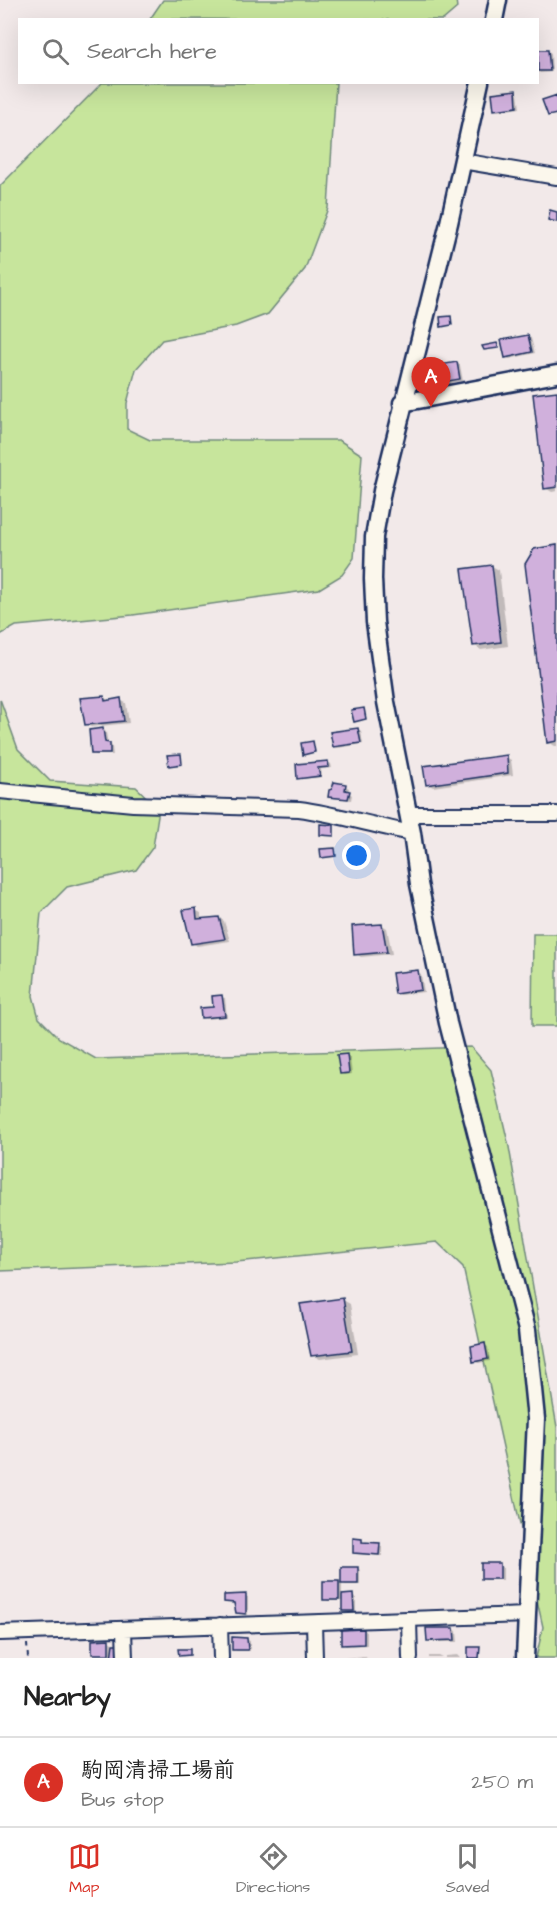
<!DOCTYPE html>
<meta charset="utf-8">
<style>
:root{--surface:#fff;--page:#f2f2f2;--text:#222;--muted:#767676;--line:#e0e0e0;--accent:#d93025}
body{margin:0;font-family:"Architects Daughter","Klee One",sans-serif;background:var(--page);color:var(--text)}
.you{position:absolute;left:357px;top:856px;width:21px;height:21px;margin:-15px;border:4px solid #fff;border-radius:50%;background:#1a73e8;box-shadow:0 0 0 9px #1a73e833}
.badge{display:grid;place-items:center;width:39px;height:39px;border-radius:50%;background:var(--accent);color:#fff;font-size:20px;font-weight:700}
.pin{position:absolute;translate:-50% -50px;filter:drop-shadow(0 2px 3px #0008)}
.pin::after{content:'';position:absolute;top:32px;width:21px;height:18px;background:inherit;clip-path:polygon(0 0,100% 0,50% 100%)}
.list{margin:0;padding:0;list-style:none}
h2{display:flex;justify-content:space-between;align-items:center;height:78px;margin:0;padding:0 24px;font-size:26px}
h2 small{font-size:20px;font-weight:400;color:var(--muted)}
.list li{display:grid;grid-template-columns:39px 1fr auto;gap:18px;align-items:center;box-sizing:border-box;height:90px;padding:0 24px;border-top:2px solid var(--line)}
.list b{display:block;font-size:22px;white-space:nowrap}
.list p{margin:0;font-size:20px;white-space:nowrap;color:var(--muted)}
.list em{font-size:20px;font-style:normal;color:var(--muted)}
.icon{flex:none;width:33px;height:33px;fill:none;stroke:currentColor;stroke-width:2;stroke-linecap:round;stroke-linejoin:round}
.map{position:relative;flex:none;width:557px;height:1658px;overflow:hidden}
.search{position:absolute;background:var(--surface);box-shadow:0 6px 24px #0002;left:18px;right:18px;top:18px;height:66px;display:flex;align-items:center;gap:15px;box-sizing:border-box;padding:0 21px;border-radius:0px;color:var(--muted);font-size:22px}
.sheet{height:168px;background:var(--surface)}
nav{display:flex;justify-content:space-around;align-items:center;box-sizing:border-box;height:84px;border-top:2px solid var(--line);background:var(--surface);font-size:16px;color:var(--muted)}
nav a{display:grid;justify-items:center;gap:3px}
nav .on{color:var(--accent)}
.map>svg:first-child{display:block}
.green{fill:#c7e59c;stroke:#718a7d;stroke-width:1.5}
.shadow{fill:#0003}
.building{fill:#d0b0dc;stroke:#1b2f5e;stroke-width:1.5}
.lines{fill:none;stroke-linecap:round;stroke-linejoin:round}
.minor-casing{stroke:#1b2f5e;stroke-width:18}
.tertiary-casing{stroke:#1b2f5e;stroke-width:21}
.path{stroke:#1b2f5e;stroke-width:2;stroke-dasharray:4.5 4.5;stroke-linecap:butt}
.minor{stroke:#fbf7ec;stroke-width:14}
.tertiary{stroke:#fbf7ec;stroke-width:16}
</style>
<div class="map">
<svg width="557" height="1658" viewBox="0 0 557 1658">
<rect width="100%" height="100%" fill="#f2e9e9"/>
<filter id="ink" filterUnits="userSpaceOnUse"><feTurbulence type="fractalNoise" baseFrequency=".0167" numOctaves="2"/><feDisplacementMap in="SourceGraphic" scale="12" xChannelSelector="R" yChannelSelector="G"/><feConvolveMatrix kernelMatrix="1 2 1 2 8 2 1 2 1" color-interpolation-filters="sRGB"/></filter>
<g filter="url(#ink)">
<path class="green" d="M163 0H456L457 8 443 20 150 19Z
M102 83H336L328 208 305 269 268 314 236 326 162 340 136 369 127 403V429L150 440H339L362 455 354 558 342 575 319 589 133 615 16 626 0 635V186Z
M0 699 18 749 50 781 136 787 159 809 153 847 136 870 67 887 41 913 33 996 39 1018 59 1038 96 1059 471 1047 491 1070 509 1147 557 1427V1658H536L543 1627 463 1267 437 1242 236 1262 0 1271Z
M533 934H557V1026H532Z"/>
<path class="shadow" d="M548 51 551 53 552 72 540 73 538 71V52Z
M515 92 518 94 520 108 498 111 495 109Z
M528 336 531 338 535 353 509 359 506 357Z
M456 363 460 365 463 381 430 386 427 384Z
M557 392V491L552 492 545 488Z
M557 547V746H555L548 742Z
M492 566 499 570 508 646 481 650 474 645Z
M104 697 109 701 120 700 126 703 129 723 91 727 86 724Z
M358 729 361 731 363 744 337 748 334 746Z
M103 730 106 732 108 744 112 746 113 755H96L93 753Z
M506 757 511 760 513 775 433 787 427 784Z
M328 762 331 764 332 768 321 769 322 777 302 779 299 778Z
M345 786 349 788 348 792 352 795 351 800 329 796Z
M195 910 201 913V920L219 918 224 921 230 941 197 946 192 943Z
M382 925 387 928 392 954 361 957 356 954Z
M417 972 421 974 424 992 400 995 396 993Z
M221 997 225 998 227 1017 206 1019 203 1017 214 1008Z
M347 1056 350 1058 352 1074 344 1075 341 1073Z
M343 1300 350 1304 358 1354 320 1359 312 1355Z
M485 1345 488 1347 490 1361 478 1363 475 1361Z
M362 1540 365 1544 382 1547V1556L357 1554 354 1553Z
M500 1565 503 1567V1580H486L483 1578Z
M357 1568 360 1570V1585H346L343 1583Z
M339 1582 342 1584V1596H352L356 1597V1612H347L344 1610V1601H328L325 1599V1583Z
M245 1596 248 1597V1615L240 1614 237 1612 236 1604 226 1602Z
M454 1629 457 1631 458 1642H431L428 1641Z
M364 1630 367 1632V1645L346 1646 343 1644Z
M247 1640 250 1641V1651H237L234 1649Z
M109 1641 112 1643V1645H120L113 1658V1655H97L94 1653Z
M457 1655 460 1658H446V1656Z
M364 1656 367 1658H345Z
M429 1656H439L443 1658H429Z"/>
<path class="building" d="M538 50H548L550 71H538Z
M516 90 517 107 494 110 492 93Z
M557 95V114L548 116 542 100Z
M550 210 557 212V222L548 220Z
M451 316 452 325 441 327 440 317Z
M528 335 532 352 505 358 501 340Z
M497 343 499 348 484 350 482 346Z
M457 362 460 379 426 385 422 368Z
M557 391V487L544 489 533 394Z
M557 545V741L547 743 525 564 534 549Z
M492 565 501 642 473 646 462 569Z
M104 696 105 701 121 698 124 721 85 725 80 698Z
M364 708 366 719 354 722 351 710Z
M103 728 105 742 110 743V754H91L89 730Z
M358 728 361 743 333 747 330 732Z
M313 741 315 752 303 755 301 743Z
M181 754 182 764 169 766 167 755Z
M507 755 508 773 426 785 423 766Z
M328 761 329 767 318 768 320 776 297 779 296 764Z
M334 782 346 784 345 790 350 791 348 799 328 797 329 790 332 789Z
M320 824 334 825V836L320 835Z
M335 848 336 856 321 858 320 849Z
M196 908 197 919 219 917 225 939 191 944 183 910Z
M382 924 387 952 354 955 352 926Z
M418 970 421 990 395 994 392 973Z
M222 995 225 1016 201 1018 200 1008 213 1007 212 996Z
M347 1054 349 1073 340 1074 337 1055Z
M343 1298 352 1351 311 1356 300 1304Z
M485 1343 488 1359 473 1362 471 1346Z
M353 1538 362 1539V1542L380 1543 379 1555 353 1553Z
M481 1563H500V1579H481Z
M341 1567H358V1584H341Z
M323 1581H339V1600H323Z
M246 1594V1614L236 1613 234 1603 224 1602V1595Z
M353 1594 354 1611H342V1595Z
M426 1628H454L455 1640 427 1641Z
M364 1629V1644L341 1645V1630Z
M232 1637 247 1638 248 1650H232Z
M109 1639V1654H92V1640Z
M113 1644H120V1658H111Z
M468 1647H480L479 1658H468Z
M178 1649H190V1655L179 1656Z"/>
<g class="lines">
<g class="minor-casing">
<path id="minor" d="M462 161 557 177
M0 791 133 804 299 809C337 814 374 826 412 833
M408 814H557
M409 1620 410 1658
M314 1623 315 1658
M220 1625 221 1658
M124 1630 125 1658
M0 1633 527 1615"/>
</g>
<g class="tertiary-casing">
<path id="tertiary" d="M494 20 498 0
M480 82 449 223 382 491 374 537 373 579 375 622 386 702 412 833 419 884 448 1023 527 1330 536 1419 525 1658
M402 403 557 374"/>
</g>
<path class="path" d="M27 1644 28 1658"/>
<use href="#minor" class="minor"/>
<use href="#tertiary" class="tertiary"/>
</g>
</g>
</svg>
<div class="you"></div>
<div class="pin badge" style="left:431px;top:407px">A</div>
<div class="search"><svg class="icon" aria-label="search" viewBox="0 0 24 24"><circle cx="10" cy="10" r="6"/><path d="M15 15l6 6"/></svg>Search here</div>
</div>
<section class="sheet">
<h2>Nearby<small></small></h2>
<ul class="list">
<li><span class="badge">A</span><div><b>駒岡清掃工場前</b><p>Bus stop</p></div><em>250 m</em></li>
</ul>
</section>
<nav>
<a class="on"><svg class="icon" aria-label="map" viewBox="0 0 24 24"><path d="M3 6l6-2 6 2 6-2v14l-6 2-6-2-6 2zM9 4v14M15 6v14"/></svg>Map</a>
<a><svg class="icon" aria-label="directions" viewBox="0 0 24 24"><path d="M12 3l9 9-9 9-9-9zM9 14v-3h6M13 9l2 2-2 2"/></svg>Directions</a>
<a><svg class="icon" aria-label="saved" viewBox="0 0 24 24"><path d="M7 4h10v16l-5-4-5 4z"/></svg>Saved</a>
</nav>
